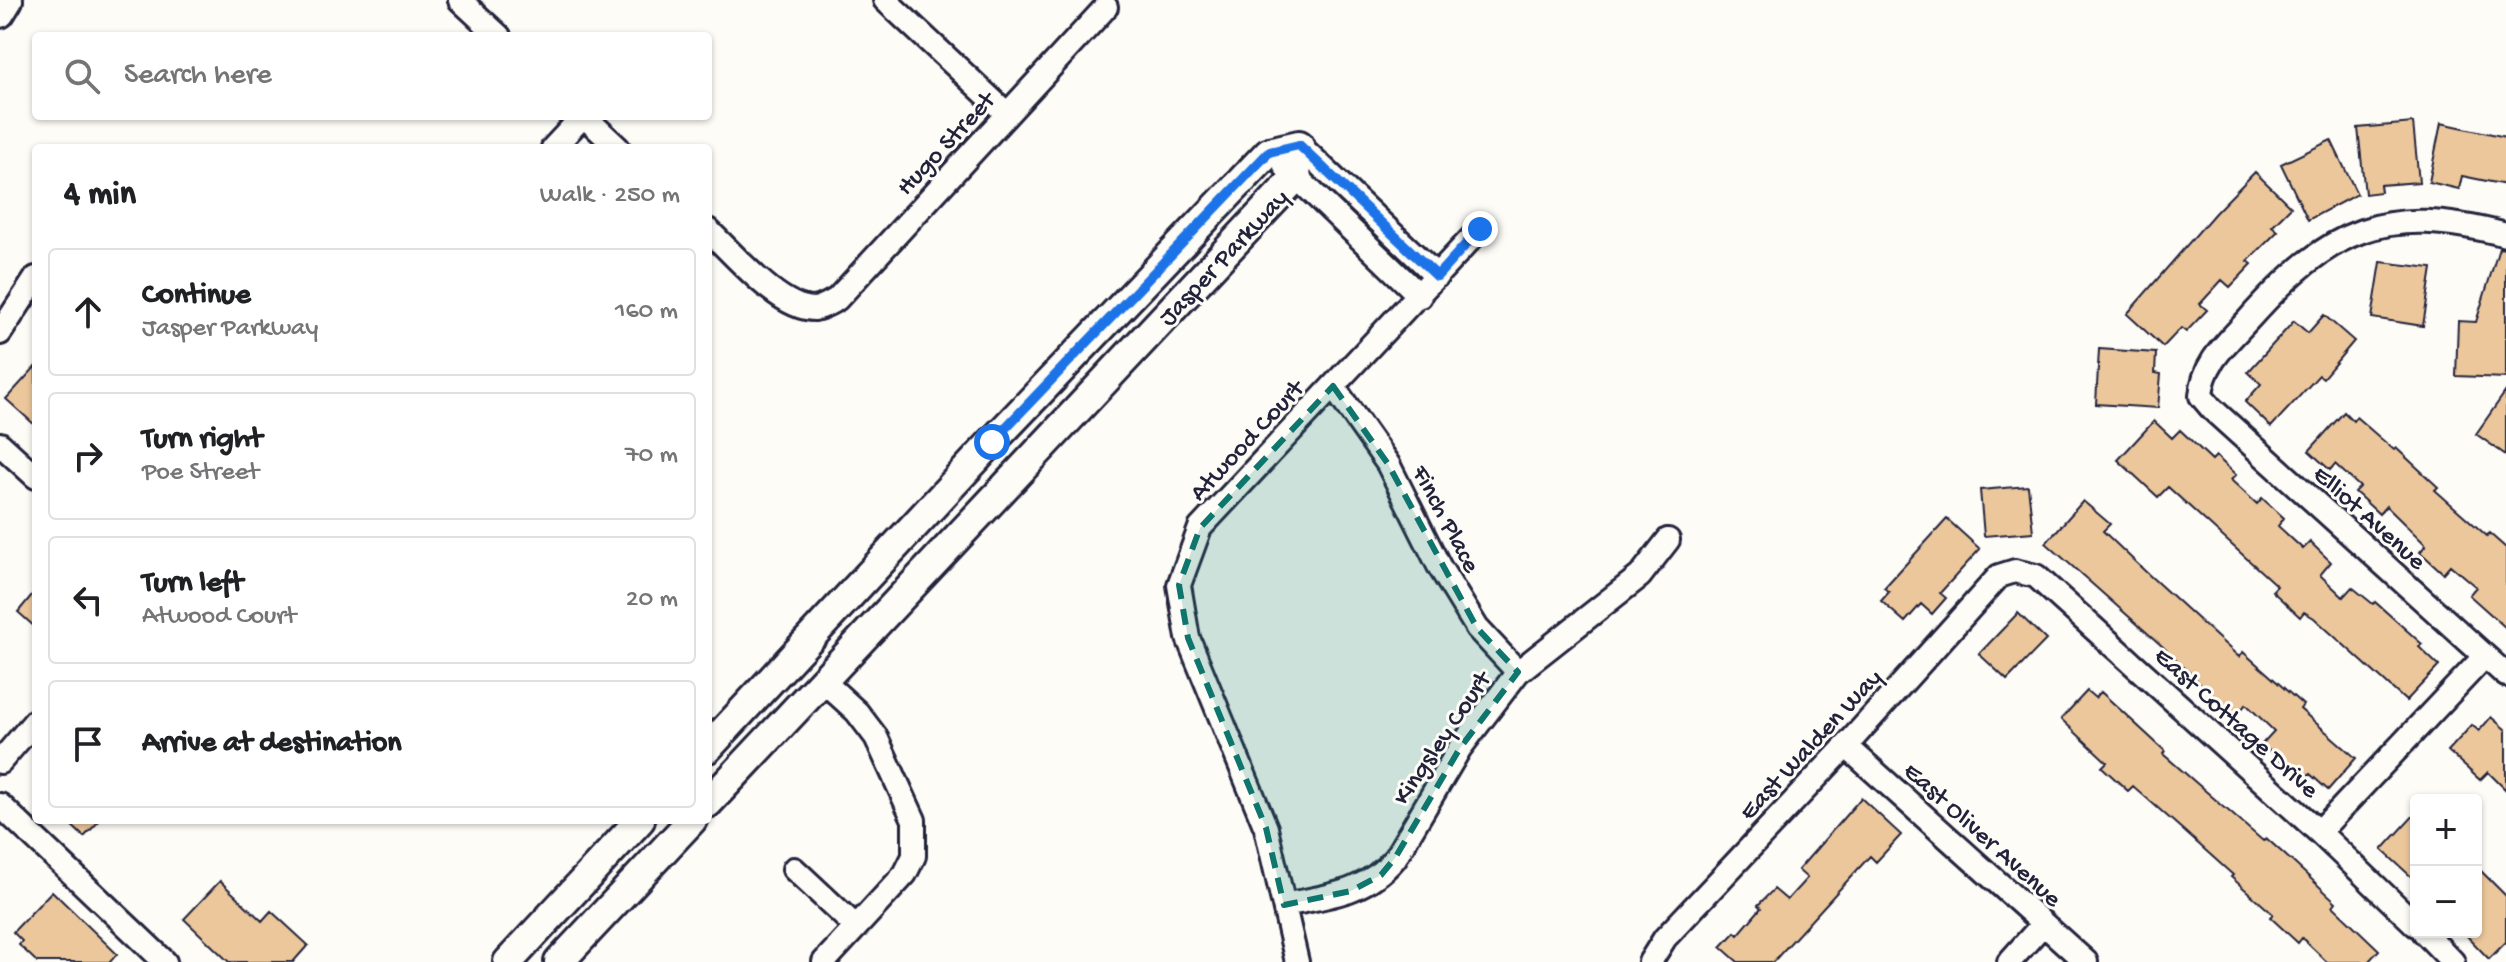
<!DOCTYPE html>
<meta charset="utf-8">
<style>
:root{--surface:#fff;--page:#f6f6f6;--text:#202124;--muted:#757577;--line:#e0e0e0}
body{margin:0;font-family:"Gochi Hand",sans-serif;background:var(--page);color:var(--text)}
.controls{position:absolute;right:24px;bottom:24px;display:grid;overflow:hidden;border-radius:8px;box-shadow:0 2px 6px #0004}
.controls button{width:72px;height:72px;display:grid;place-items:center;padding:0;border:0;border-bottom:2px solid var(--line);background:var(--surface);color:var(--text);font:40px sans-serif}
.stop{position:absolute;width:24px;height:24px;margin:-18px;border:6px solid #1a73e8;border-radius:50%;background:#fff}
.stop.end{background:#1a73e8;border-color:#fff;box-shadow:0 2px 8px #0008}
.list{margin:0;padding:0;list-style:none}
h2{display:flex;justify-content:space-between;align-items:center;height:104px;margin:0;padding:0 32px;font-size:34px}
h2 small{font-size:26px;font-weight:400;color:var(--muted)}
.list li{display:grid;grid-template-columns:52px 1fr auto;gap:24px;align-items:center;box-sizing:border-box;height:128px;margin:0 16px 16px;padding:0 16px;border:2px solid var(--line);border-radius:8px}
.list b{display:block;font-size:30px;white-space:nowrap}
.list p{margin:0;font-size:26px;white-space:nowrap;color:var(--muted)}
.list em{font-size:26px;font-style:normal;color:var(--muted)}
.icon{flex:none;width:44px;height:44px;fill:none;stroke:currentColor;stroke-width:2;stroke-linecap:round;stroke-linejoin:round}
.map{position:relative;flex:none;width:2506px;height:962px;overflow:hidden}
.search{position:absolute;background:var(--surface);box-shadow:0 2px 6px #0004;left:32px;top:32px;width:680px;height:88px;display:flex;align-items:center;gap:20px;box-sizing:border-box;padding:0 28px;border-radius:8px;color:var(--muted);font-size:30px}
.panel{position:absolute;background:var(--surface);box-shadow:0 2px 6px #0004;left:32px;top:144px;width:680px;height:680px;border-radius:8px}
.map>svg:first-child{display:block}
.building{fill:#ecc79c;stroke:#22223b;stroke-width:2}
.lines{fill:none;stroke-linecap:round;stroke-linejoin:round}
.minor-casing{stroke:#22223b;stroke-width:28}
.tertiary-casing{stroke:#22223b;stroke-width:34}
.minor{stroke:#fdfcf7;stroke-width:22}
.tertiary{stroke:#fdfcf7;stroke-width:28}
.route{stroke:#1a73e8;stroke-width:10}
.marked{fill:#0f766e;fill-opacity:0.2;stroke:#0f766e;stroke-width:6;stroke-dasharray:16 10;stroke-linejoin:round}
.labels{text-anchor:middle;stroke-width:6;stroke-linejoin:round;paint-order:stroke}
.street-label{font-size:26px;fill:#22223b;stroke:#fdfcf7}
</style>
<div class="map">
<svg width="2506" height="962" viewBox="0 0 2506 962">
<rect width="100%" height="100%" fill="#fdfcf7"/>
<filter id="ink" filterUnits="userSpaceOnUse"><feTurbulence type="fractalNoise" baseFrequency=".0125" numOctaves="2"/><feDisplacementMap in="SourceGraphic" scale="16" xChannelSelector="R" yChannelSelector="G"/><feConvolveMatrix kernelMatrix="1 2 1 2 8 2 1 2 1" color-interpolation-filters="sRGB"/></filter>
<g filter="url(#ink)">
<path class="building" d="M2413 123 2419 182 2380 185 2381 192 2365 194 2358 128Z
M2441 123 2506 137V185L2462 176 2459 189 2429 182Z
M2331 140 2357 194 2308 220 2281 164Z
M2255 172 2291 207 2272 226 2278 231 2248 261 2252 264 2230 287 2222 280 2200 304 2207 310 2186 332 2181 328 2163 347 2127 314 2215 213Z
M2499 248 2506 249V378L2456 376 2458 321 2476 322Z
M2381 262 2432 268 2423 326 2372 318Z
M2324 315 2354 341 2323 378 2319 375 2271 427 2245 402 2261 384 2248 372 2294 321 2308 333Z
M2099 349 2156 353 2155 373 2161 374 2158 408 2096 404Z
M36 366V426L6 399Z
M2506 391V455L2476 434Z
M2344 412 2353 421 2356 417 2394 450 2396 448 2438 487 2435 490 2487 536 2489 533 2506 548V628L2469 595 2476 587 2450 565 2443 573 2420 552 2426 545 2386 506 2379 514 2355 492 2360 487 2335 464 2330 470 2309 451Z
M2154 421 2172 438 2180 430 2212 460 2216 456 2236 475 2231 480 2257 504 2262 498 2284 518 2278 526 2303 549 2310 542 2331 562 2320 575 2343 597 2352 587 2373 604 2375 602 2422 644 2419 647 2439 666 2406 701 2314 618 2304 612 2300 617 2272 591 2277 586 2168 487 2158 497 2118 460Z
M2028 486 2033 532 1984 536 1980 490Z
M2083 501 2110 524 2103 531 2148 574 2239 657 2243 652 2303 705 2300 709 2356 758 2328 790 2310 774 2303 782 2262 744 2274 731 2246 704 2235 717 2162 646 2046 543Z
M1947 519 1980 549 1940 593 1946 598 1932 614 1921 604 1905 622 1881 601 1889 592 1884 588Z
M36 590V628L18 612Z
M2018 613 2046 640 2007 680 1979 654Z
M2087 691 2095 698 2101 692 2165 751 2163 754 2263 841 2266 838 2294 863 2336 902 2333 906 2379 950 2368 962H2327L2302 938 2298 943 2270 917 2273 914 2231 877 2233 875 2184 831 2133 786 2128 791 2102 767 2107 762 2061 719Z
M2491 717 2506 730V790L2488 772 2480 780 2448 751 2472 725 2479 731Z
M1861 798 1901 835 1876 862 1870 856 1773 962H1738L1721 947 1735 932 1738 935 1761 908 1758 905 1774 889 1787 900 1807 878 1798 870Z
M2416 813V881L2382 850Z
M66 820H100L84 837Z
M2476 866 2506 896V942L2489 959 2463 932H2476Z
M220 881 262 921 271 911 308 945 293 962H229L184 919Z
M52 891 117 954 110 962H37L19 945 22 941 13 932Z"/>
<g class="lines">
<g class="minor-casing">
<path id="minor" d="M460 0 499 36
M885 0 1007 114
M584 116 618 148
M1299 145 1437 276
M553 148 583 116
M1285 166 1420 296
M708 230C734 254 779 309 814 309 822 308 830 303 837 299L1106 7
M2506 235C2384 203 2330 228 2248 320 2226 344 2203 363 2201 396L2212 409 2506 675
M0 333 36 278
M1333 386 1388 464 1439 566 1477 628 1518 672
M0 444 36 477
M822 680 857 712 876 737 914 820V856L905 874 824 962
M1846 746 2086 962
M0 762 36 720
M0 805 165 962
M2319 832 2485 656
M794 869 856 927
M1284 905C1327 896 1365 894 1395 858L1460 748 1518 672 1640 576 1668 540
M2424 932 2453 962
M1297 962 1266 828 1188 638 1179 585 1200 528 1480 229
M1650 962 1665 938 1846 746 1999 576 2015 571 2036 576 2319 832 2416 925
M2009 962 2043 924"/>
</g>
<g class="tertiary-casing">
<path id="tertiary" d="M0 13 8 0
M708 748 992 442 1269 152 1299 145 1296 177 708 803
M508 962 640 820
M559 962 692 820"/>
</g>
<use href="#minor" class="minor"/>
<use href="#tertiary" class="tertiary"/>
</g>
</g>
<g class="lines" filter="url(#ink)">
<path class="route" d="M992 442 1269 152 1299 145 1437 276 1480 229"/>
</g>
<path class="marked" d="M1333 386 1388 464 1477 628 1518 672 1460 748 1395 858 1381 875 1351 891 1284 905 1266 828 1188 638 1179 585 1200 528Z"/>
<g class="labels">
<g class="street-label">
<text transform="translate(944 142) rotate(-47)" y="9">Hugo Street</text>
<text transform="translate(1222 256) rotate(-47)" y="9">Jasper Parkway</text>
<text transform="translate(1245 439) rotate(-47)" y="9">Atwood Court</text>
<text transform="translate(2371 516) rotate(42)" y="9">Elliot Avenue</text>
<text transform="translate(1448 518) rotate(62)" y="9">Finch Place</text>
<text transform="translate(2238 721) rotate(42)" y="9">East Cottage Drive</text>
<text transform="translate(1440 737) rotate(-56)" y="9">Kingsley Court</text>
<text transform="translate(1809 743) rotate(-47)" y="9">East Walden Way</text>
<text transform="translate(1984 833) rotate(42)" y="9">East Oliver Avenue</text>
</g>
</g>
</svg>
<div class="controls">
<button>+</button>
<button>−</button>
</div>
<div class="stop" style="left:992px;top:442px"></div>
<div class="stop end" style="left:1480px;top:229px"></div>
<div class="search"><svg class="icon" aria-label="search" viewBox="0 0 24 24"><circle cx="10" cy="10" r="6"/><path d="M15 15l6 6"/></svg>Search here</div>
<section class="panel">
<h2>4 min<small>Walk · 250 m</small></h2>
<ul class="list">
<li><svg class="icon" aria-label="ahead" viewBox="0 0 24 24"><path d="M12 20V5M6 11l6-6 6 6"/></svg><div><b>Continue</b><p>Jasper Parkway</p></div><em>160 m</em></li>
<li><svg class="icon" aria-label="right" viewBox="0 0 24 24"><path d="M7 20v-9h11M14 6l5 5-5 5"/></svg><div><b>Turn right</b><p>Poe Street</p></div><em>70 m</em></li>
<li><svg class="icon" aria-label="left" viewBox="0 0 24 24"><path d="M17 20v-9H6M10 6l-5 5 5 5"/></svg><div><b>Turn left</b><p>Atwood Court</p></div><em>20 m</em></li>
<li><svg class="icon" aria-label="arrive" viewBox="0 0 24 24"><path d="M6 21V4h12l-3 4 3 4H6"/></svg><div><b>Arrive at destination</b></div></li>
</ul>
</section>
</div>
